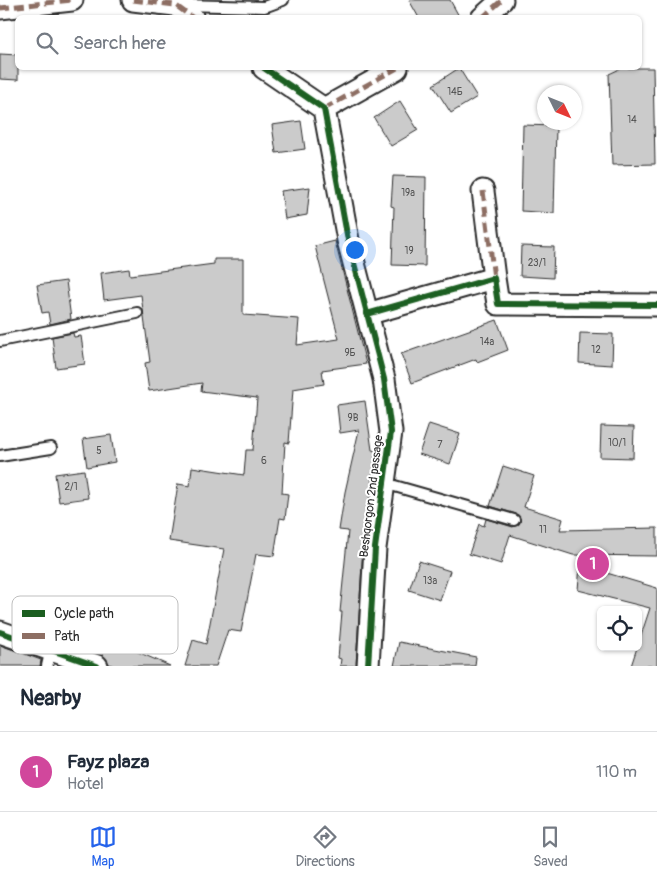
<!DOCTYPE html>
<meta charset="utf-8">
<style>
:root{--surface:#fff;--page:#f2f2f3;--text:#1f2937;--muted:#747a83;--line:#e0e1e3;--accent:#2563eb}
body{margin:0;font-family:Pangolin,sans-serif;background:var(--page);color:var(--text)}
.controls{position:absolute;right:15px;bottom:15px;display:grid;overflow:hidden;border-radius:8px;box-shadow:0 1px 4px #0004}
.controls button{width:45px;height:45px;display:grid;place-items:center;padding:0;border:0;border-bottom:1px solid var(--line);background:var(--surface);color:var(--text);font:25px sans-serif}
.compass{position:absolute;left:537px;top:85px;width:45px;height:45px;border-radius:50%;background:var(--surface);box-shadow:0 1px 4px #0004;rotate:133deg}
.you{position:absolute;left:354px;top:249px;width:18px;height:18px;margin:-12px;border:4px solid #fff;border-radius:50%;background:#1a73e8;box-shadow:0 0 0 8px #1a73e833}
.badge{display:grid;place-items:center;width:32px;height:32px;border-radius:50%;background:var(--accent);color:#fff;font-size:16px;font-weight:700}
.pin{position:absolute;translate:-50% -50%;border:2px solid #fff;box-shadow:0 1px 5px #0006}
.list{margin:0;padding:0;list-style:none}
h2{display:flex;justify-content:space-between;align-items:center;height:65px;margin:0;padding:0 20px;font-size:21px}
h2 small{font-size:16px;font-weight:400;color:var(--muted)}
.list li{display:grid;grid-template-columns:32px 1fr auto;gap:15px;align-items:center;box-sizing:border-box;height:80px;padding:0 20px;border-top:1px solid var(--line)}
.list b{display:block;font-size:19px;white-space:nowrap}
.list p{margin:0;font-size:16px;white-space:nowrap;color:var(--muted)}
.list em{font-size:16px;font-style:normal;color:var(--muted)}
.icon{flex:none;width:28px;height:28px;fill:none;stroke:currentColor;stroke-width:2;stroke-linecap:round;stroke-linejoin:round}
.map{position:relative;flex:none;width:657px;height:666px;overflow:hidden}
.search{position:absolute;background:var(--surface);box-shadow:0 1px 4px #0004;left:15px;right:15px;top:15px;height:55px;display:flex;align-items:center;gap:12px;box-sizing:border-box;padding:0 18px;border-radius:8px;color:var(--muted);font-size:19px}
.sheet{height:145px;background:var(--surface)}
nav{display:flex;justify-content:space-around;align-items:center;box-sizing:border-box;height:70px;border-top:1px solid var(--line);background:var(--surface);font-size:14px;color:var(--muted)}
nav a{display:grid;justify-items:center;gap:2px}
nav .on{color:var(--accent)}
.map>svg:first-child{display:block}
.building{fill:#cbcbcb;stroke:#2b2b2b}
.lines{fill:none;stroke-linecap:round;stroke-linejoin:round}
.service-casing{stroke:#2b2b2b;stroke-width:14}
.minor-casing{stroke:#2b2b2b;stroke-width:25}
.service{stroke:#fff;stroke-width:10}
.minor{stroke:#fff;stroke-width:21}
.quiet{stroke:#8d6e63;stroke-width:5;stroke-dasharray:10 5;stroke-linecap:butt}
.cycleway-casing{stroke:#fff;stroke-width:9}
.cycleway{stroke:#1b5e20;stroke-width:6}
.labels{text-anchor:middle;stroke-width:4;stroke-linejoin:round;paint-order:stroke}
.number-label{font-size:10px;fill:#535353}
.street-label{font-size:12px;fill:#2b2b2b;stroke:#fff}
.key{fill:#fff;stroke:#bfbfbf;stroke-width:1}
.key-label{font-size:14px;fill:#2b2b2b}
</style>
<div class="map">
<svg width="657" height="666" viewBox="0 0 657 666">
<rect width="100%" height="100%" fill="#fff"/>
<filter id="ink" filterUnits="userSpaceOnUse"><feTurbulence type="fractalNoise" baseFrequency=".02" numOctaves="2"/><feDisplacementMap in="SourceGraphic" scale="10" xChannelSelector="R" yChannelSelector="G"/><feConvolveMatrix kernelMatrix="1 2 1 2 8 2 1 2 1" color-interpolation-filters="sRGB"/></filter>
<g filter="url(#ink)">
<path class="building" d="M409 0H450L460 18H419Z
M0 54 18 55V80L0 79Z
M459 68 477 97 451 113 433 85Z
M622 68H653L655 164 612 165 609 74Z
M400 101 418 130 391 146 374 118Z
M301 121 305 149 276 153 272 125Z
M523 125 556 126 554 213 521 211Z
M393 176 426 177 425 266 392 265 394 207 391 206Z
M310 187 307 215 285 219 281 191Z
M335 241 366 364 322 370 324 384 293 389 289 443 285 442 282 493 288 494 285 519 280 518 274 556 256 554 241 632 228 630 216 666H185L193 640 206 644 224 549 169 541 178 484 190 486 192 467 244 475 246 450H253L257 398 201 391 202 383 149 391 145 363 150 362 141 295 104 300 101 273 129 269 130 275 214 264V259H243V315L299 319 297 345 339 339 315 246Z
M521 246 554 247 553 278 520 276Z
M66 281 71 319 50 324 48 312 42 313 37 285Z
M497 320 508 350 477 362 476 359 412 383 401 354Z
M73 333 74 337 81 336 85 364 56 368 52 337Z
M580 333 613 334 612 365 579 363Z
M365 401 372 450 376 451 363 547 356 666H340L341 659 338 658 342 612H340L348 531 339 530 345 492 359 430 340 433 337 405Z
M429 424 460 434 450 464 419 454Z
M601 426 634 427 633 458 600 457Z
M111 435 115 462 87 467 83 439Z
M503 466 534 476 524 507 563 519 560 530 657 528V556L573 555 510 535 501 564 469 554 479 524 484 526 486 519 513 527 520 522V518L516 514 490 506Z
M84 470 88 498 59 502 55 474Z
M419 561 450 571 440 600 409 590Z
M580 565 657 588V666H631L650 608 578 590Z
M108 639 170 666H114L109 664 102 654Z
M399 642 476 657 475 666H394Z
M0 645 41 660 40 666H0Z"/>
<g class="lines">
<g class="service-casing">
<path id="service" d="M181 5 264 7 283 0
M0 341 137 313
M0 456 51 448
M384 483 514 520
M47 666 51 649"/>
</g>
<g class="minor-casing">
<path id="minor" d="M133 0 175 5 193 18
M0 8 72 0
M482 18 502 0
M264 68 324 109 348 240 384 379 391 432 375 548 368 666
M324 109 397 68
M483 191 494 278
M367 314 494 278 498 304 657 305
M0 632 97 666"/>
</g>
<use href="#service" class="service"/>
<use href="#minor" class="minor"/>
<path class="quiet" d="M133 0 175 5 193 18
M0 8 72 0
M482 18 502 0
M324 109 397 68
M483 191 494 278"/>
<g class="cycleway-casing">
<path id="cycleway" d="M264 68 324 109 348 240 384 379 391 432 375 548 368 666
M367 314 494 278 498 304 657 305
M0 632 97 666"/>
</g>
<use href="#cycleway" class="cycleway"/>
</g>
</g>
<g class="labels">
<g class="number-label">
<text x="455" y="95">14Б</text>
<text x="632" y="123">14</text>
<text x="408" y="196">19a</text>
<text x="409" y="254">19</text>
<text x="537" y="266">23/1</text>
<text x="487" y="345">14a</text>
<text x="596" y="353">12</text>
<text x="350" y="356">9Б</text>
<text x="353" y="421">9B</text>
<text x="617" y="446">10/1</text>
<text x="440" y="448">7</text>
<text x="99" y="454">5</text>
<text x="264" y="464">6</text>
<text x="71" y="490">2/1</text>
<text x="543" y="533">11</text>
<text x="430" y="584">13а</text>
</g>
<g class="street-label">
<text transform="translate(371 496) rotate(-83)" y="4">Beshqorgon 2nd passage</text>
</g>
</g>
<rect x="12" y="596" width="166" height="58" rx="8" class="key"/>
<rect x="22" y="610" width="23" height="7" fill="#1b5e20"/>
<rect x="22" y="633" width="23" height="6" fill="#8d6e63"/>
<g class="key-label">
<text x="54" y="618">Cycle path</text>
<text x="54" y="641">Path</text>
</g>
</svg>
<div class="controls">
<button><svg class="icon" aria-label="locate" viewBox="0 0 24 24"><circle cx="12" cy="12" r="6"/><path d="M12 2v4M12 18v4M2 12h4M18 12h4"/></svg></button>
</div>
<svg class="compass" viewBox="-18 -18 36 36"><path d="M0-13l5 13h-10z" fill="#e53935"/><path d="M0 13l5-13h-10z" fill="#747a83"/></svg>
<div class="you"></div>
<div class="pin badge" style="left:593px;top:564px;background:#d1479c">1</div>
<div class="search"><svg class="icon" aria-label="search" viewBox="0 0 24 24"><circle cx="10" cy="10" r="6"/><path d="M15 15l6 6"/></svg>Search here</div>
</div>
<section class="sheet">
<h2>Nearby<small></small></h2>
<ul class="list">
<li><span class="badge" style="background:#d1479c">1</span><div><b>Fayz plaza</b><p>Hotel</p></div><em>110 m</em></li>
</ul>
</section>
<nav>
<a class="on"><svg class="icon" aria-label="map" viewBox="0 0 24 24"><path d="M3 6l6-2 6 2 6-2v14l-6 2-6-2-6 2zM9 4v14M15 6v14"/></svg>Map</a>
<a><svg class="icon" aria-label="directions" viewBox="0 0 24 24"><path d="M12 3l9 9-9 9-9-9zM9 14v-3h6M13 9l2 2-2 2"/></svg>Directions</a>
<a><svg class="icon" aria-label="saved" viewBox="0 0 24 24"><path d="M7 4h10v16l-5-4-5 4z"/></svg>Saved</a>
</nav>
